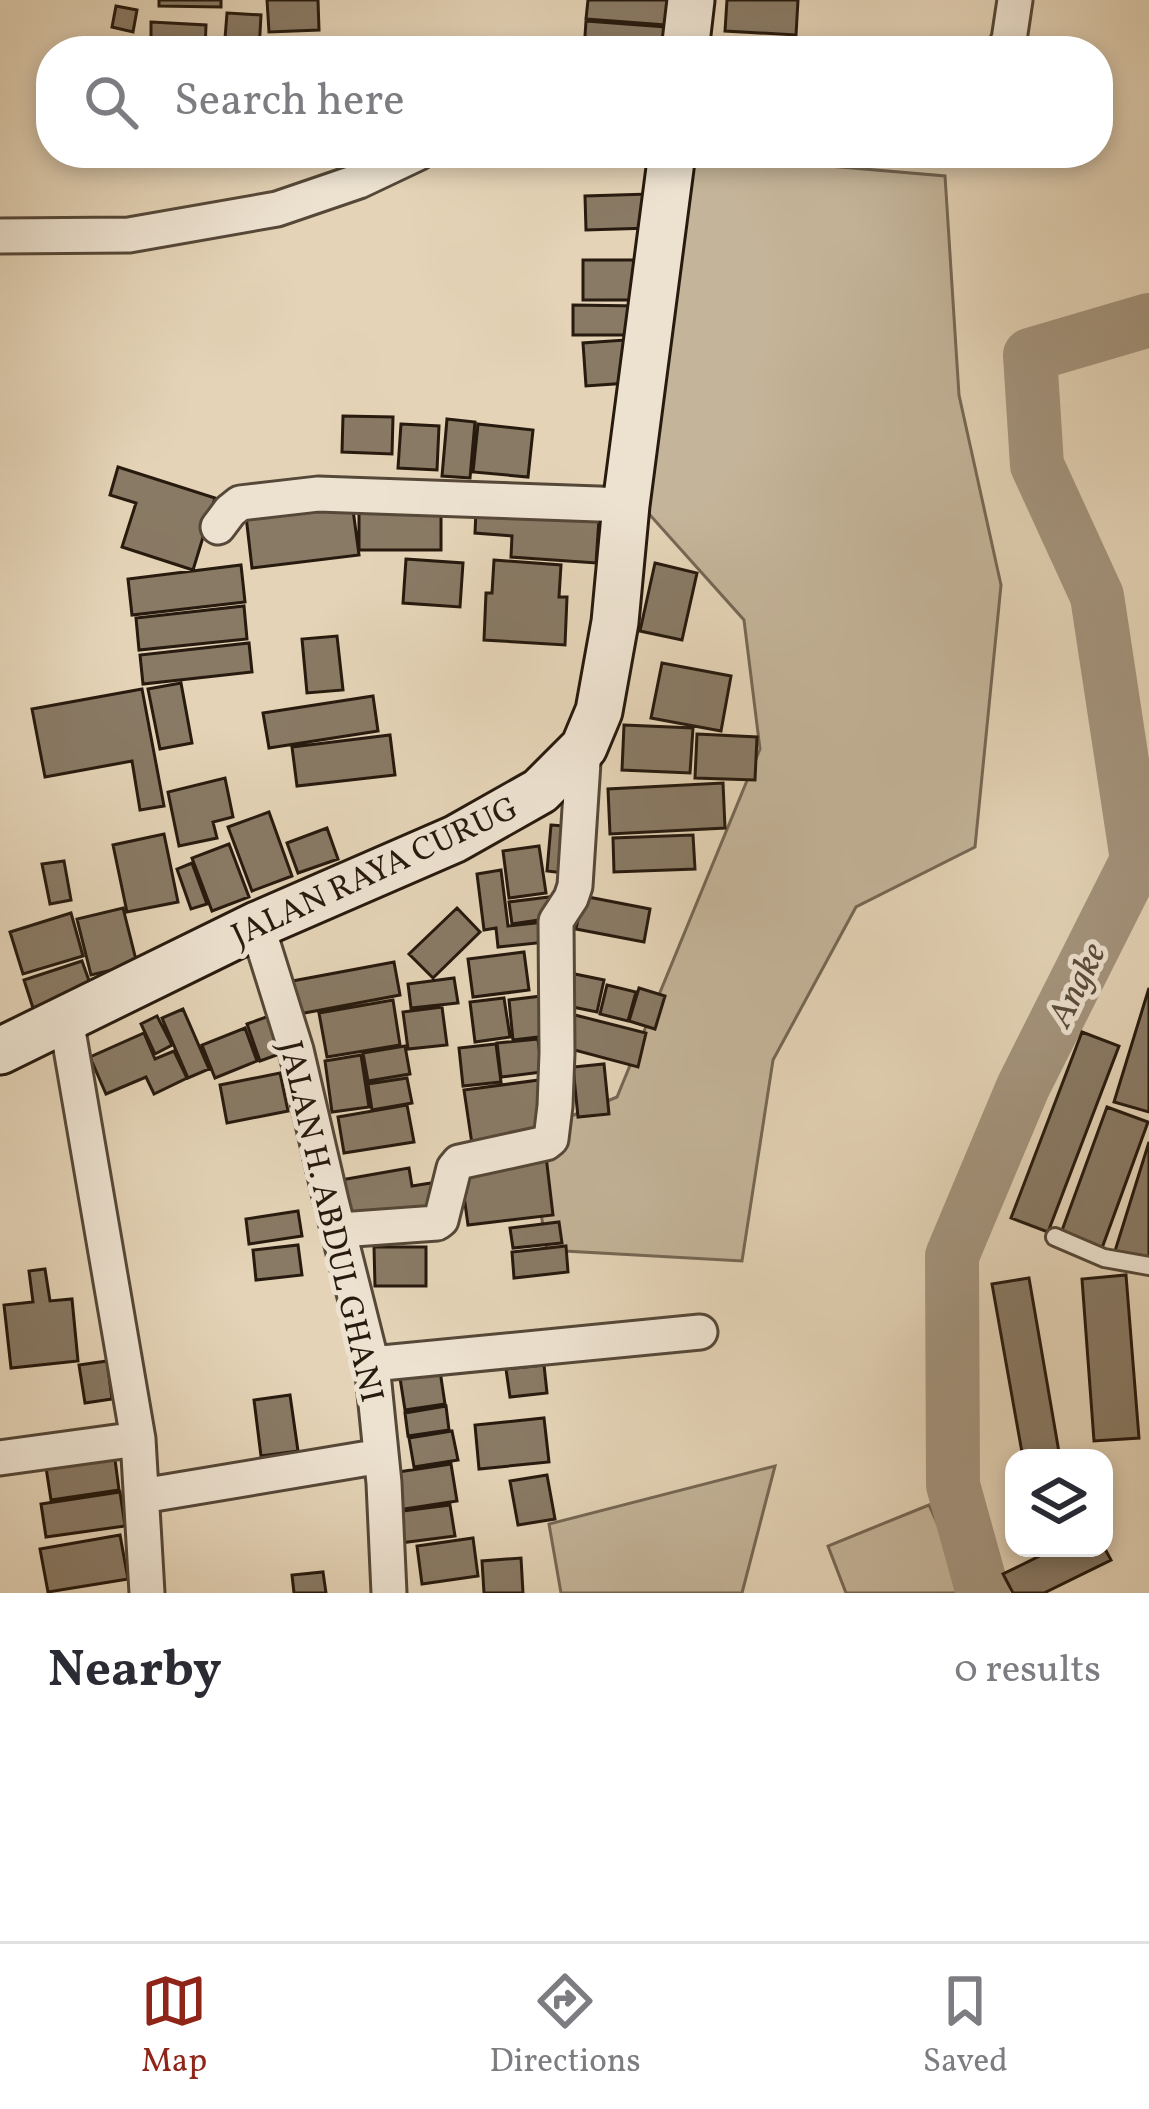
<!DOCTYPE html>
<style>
:root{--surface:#fff;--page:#f7f7f7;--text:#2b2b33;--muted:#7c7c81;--line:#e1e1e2;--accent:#8f2418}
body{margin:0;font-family:Vollkorn,serif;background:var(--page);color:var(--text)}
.controls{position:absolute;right:36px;bottom:36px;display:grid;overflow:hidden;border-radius:24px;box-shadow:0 6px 18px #0003}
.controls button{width:108px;height:108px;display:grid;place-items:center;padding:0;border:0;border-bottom:3px solid var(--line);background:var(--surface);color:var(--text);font:60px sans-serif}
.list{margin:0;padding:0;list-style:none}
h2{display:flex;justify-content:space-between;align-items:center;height:156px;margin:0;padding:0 48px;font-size:51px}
h2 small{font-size:39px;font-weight:400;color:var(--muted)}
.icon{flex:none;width:66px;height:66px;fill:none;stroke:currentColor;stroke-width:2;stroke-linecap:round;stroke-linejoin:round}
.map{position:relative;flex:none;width:1149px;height:1593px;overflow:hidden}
.search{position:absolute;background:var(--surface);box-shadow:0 6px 18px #0003;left:36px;right:36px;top:36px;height:132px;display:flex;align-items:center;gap:30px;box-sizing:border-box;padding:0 42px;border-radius:48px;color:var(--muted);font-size:45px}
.sheet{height:348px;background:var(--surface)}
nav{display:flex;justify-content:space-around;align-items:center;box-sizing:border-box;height:168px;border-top:3px solid var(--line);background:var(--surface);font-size:33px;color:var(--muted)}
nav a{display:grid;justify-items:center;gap:6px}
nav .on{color:var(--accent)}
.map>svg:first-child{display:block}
.green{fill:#c4b499;stroke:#766754;stroke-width:3}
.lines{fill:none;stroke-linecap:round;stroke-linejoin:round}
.river{stroke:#a4947d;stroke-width:54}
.building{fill:#897a65;stroke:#271a0e;stroke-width:3}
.service-casing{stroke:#564838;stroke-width:22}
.minor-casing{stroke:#564838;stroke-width:39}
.secondary-casing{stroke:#271a0e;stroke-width:51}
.service{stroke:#ede2d0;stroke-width:16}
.minor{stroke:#ede2d0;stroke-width:33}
.secondary{stroke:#ede2d0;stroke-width:45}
.labels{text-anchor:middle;stroke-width:10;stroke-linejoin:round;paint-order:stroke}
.street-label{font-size:33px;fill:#271a0e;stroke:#ede2d0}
.water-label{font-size:36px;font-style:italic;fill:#594b3a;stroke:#ede2d0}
</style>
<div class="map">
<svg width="1149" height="1593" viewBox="0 0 1149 1593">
<rect width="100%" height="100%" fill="#e4d3b6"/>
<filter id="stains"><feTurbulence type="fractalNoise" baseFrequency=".00167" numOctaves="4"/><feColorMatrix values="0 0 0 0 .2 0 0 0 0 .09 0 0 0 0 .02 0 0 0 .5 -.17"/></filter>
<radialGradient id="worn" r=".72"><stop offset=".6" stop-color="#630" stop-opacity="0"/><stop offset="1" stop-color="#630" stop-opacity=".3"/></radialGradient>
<path class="green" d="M679 153 945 176 959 395 1001 585 975 847 856 907 773 1060 742 1261 547 1250 528 1134 617 1097 760 749 744 620 624 486Z
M775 1466 742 1593H561L549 1524Z
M929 1505 969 1593H846L828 1546Z"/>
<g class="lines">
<path class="river" d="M983 1593 953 1485 952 1256 1023 1087 1137 860 1097 596 1037 465 1030 355 1149 320"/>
</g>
<path class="building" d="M159 0H221V7L159 6Z
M267 0H318L319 30 269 32Z
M588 0H668L666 25 586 19Z
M727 0H798L796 35 725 31Z
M116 6 137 10 133 32 112 27Z
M227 13 261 15 259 51H224Z
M586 21 666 27 664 51H584Z
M151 22 206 25 205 51H151Z
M649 194 650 228 586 230 585 196Z
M583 260H642V300H583Z
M573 305 639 306V335H573Z
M625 340 628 383 586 386 583 343Z
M343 416 393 417 392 454 342 452Z
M447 419 475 422 470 478 442 476Z
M401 424 439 426 437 470 398 468Z
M478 424 533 430 528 477 473 472Z
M118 467 215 498 193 570 122 547 136 503 110 495Z
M352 502 359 555 252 568 246 516Z
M441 510V550H359V511Z
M476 511 599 519 596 563 511 557 512 536 475 533Z
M406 559 463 563 460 607 403 603Z
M494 560 561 565 559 597H567L565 645 484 640 486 593H492Z
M655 563 697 573 682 640 640 631Z
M241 565 245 602 132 615 128 579Z
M244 606 247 639 139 650 136 618Z
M337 636 343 690 307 693 302 639Z
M249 643 252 672 143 684 140 655Z
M662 663 731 676 721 731 651 718Z
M181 683 192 743 160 749 148 689Z
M142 689 164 806 140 810 132 761 45 777 32 709Z
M373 696 378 731 269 748 263 713Z
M624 725 693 728 690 773 622 770Z
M697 734 757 737 755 780 695 778Z
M390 735 395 775 297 786 292 747Z
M225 778 233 817 213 822 217 838 179 846 168 792Z
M723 783 725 828 610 834 608 789Z
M269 812 292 876 252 891 228 827Z
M551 825 577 827 573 874 547 871Z
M327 828 338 859 298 873 287 843Z
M164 834 178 902 127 912 113 845Z
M693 835 695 869 614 872 613 838Z
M229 844 249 897 212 911 192 858Z
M539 846 546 893 509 898 503 851Z
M64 861 71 900 50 904 42 864Z
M192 863 207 904 191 909 177 869Z
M501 870 508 926 554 921 556 941 498 947 496 928 484 930 477 874Z
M583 896 650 909 644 942 576 929Z
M549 897 552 918 512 924 509 902Z
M123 908 137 964 91 975 77 919Z
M457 908 480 932 433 978 409 954Z
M71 913 83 956 23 974 10 932Z
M524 952 529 990 473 997 468 959Z
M82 961 92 989 33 1008 24 980Z
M394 962 400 995 294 1015 287 982Z
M570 973 604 980 597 1012 563 1005Z
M454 978 458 1003 411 1008 408 984Z
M607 985 636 992 628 1021 600 1014Z
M639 988 665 996 655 1029 629 1021Z
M1149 988V1112L1114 1102Z
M550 995 555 1035 513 1040 509 1000Z
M504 998 510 1037 475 1042 470 1002Z
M393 1000 400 1045 327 1057 319 1013Z
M442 1007 447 1045 408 1049 403 1012Z
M183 1009 209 1069 188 1078 162 1018Z
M571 1014 646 1033 638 1067 563 1047Z
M157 1016 172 1045 155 1054 141 1024Z
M269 1016 282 1053 260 1061 247 1024Z
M245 1028 257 1061 215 1078 202 1045Z
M1082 1032 1119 1046 1048 1232 1011 1218Z
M144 1033 155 1059 174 1051 187 1078 154 1094 146 1077 106 1094 90 1057Z
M538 1039 542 1072 501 1077 497 1043Z
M496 1044 501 1082 463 1086 459 1048Z
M405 1046 410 1074 368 1081 363 1053Z
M361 1055 369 1107 332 1112 325 1061Z
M604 1064 609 1114 578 1117 573 1067Z
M280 1073 288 1111 227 1123 220 1085Z
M407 1078 412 1103 372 1110 368 1084Z
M539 1080 546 1134 472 1144 464 1090Z
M407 1105 414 1142 344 1153 338 1117Z
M1107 1107 1148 1122 1102 1248 1061 1233Z
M1149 1142V1262L1115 1251Z
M546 1156 553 1215 468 1225 460 1167Z
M409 1168 412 1186 431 1183 438 1218 348 1220 341 1180Z
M298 1211 302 1236 249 1244 246 1219Z
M559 1222 562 1243 513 1248 510 1228Z
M298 1245 302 1275 256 1280 253 1250Z
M566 1246 568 1272 514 1278 512 1252Z
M374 1247H426V1286H375Z
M45 1269 50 1301 72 1299 78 1361 11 1368 4 1305 33 1302 29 1271Z
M1126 1275 1139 1438 1094 1441 1082 1279Z
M1029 1278 1060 1458H1023L992 1284Z
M107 1361 112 1399 85 1403 79 1365Z
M544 1365 547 1393 510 1397 506 1369Z
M440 1371 445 1404 405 1410 400 1378Z
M290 1395 298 1451 261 1456 254 1400Z
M446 1406 449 1430 408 1436 405 1413Z
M544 1418 549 1462 479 1469 475 1425Z
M452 1431 458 1460 414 1467 409 1438Z
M114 1452 119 1490 51 1500 45 1461Z
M451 1464 457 1501 391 1511 385 1474Z
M547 1475 555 1519 518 1525 510 1481Z
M120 1492 125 1526 46 1537 41 1504Z
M450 1505 455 1536 400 1543 395 1512Z
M120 1535 128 1579 48 1592 40 1549Z
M473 1538 478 1576 422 1584 417 1546Z
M1104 1547 1111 1560 1044 1593H1013L1003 1574 1056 1548Z
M521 1558 523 1593H484L482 1561Z
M323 1572 326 1593H294L292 1575Z"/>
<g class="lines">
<g class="service-casing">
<path id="service" d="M1055 1237 1104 1258 1149 1266"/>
</g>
<g class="minor-casing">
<path id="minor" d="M1003 51 1009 40 1015 0
M0 236 129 235 277 209 359 181 418 153
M218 527 230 511 240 503 318 494 626 505
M257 925 296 1050 331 1201 372 1364 384 1483 389 1593
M66 1019 138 1439 147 1593
M340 1230 437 1223 441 1220 454 1168 459 1162 546 1143 551 1139 555 1106 557 1053 556 921 571 898 575 886 584 747
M372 1364 700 1332
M0 1458 138 1439
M142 1496 381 1456"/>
</g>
<g class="secondary-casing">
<path id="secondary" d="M685 51 691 0
M0 1051 257 925 455 839 540 791 584 747 599 711 615 622 626 505 672 153"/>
</g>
<use href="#service" class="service"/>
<use href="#minor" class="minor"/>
<use href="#secondary" class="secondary"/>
</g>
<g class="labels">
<g class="street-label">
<text transform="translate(374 870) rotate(-25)" y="12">JALAN RAYA CURUG</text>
<text transform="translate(333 1221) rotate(77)" y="12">JALAN H. ABDUL GHANI</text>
</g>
<g class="water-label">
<text transform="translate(1075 984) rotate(-64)" y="13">Angke</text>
</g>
</g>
<rect width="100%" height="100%" filter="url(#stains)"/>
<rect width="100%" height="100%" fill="url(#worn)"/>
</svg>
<div class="controls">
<button><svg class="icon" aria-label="layers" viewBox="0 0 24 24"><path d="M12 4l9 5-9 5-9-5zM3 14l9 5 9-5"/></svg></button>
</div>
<div class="search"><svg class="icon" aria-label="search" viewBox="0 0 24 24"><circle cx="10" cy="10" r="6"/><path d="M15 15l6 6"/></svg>Search here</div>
</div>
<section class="sheet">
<h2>Nearby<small>0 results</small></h2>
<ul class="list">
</ul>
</section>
<nav>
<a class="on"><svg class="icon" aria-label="map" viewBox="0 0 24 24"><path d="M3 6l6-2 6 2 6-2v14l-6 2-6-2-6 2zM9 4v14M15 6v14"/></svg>Map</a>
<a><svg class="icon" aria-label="directions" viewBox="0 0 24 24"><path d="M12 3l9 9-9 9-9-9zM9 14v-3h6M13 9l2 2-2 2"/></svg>Directions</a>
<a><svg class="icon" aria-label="saved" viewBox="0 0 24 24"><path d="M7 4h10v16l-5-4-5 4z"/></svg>Saved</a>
</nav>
